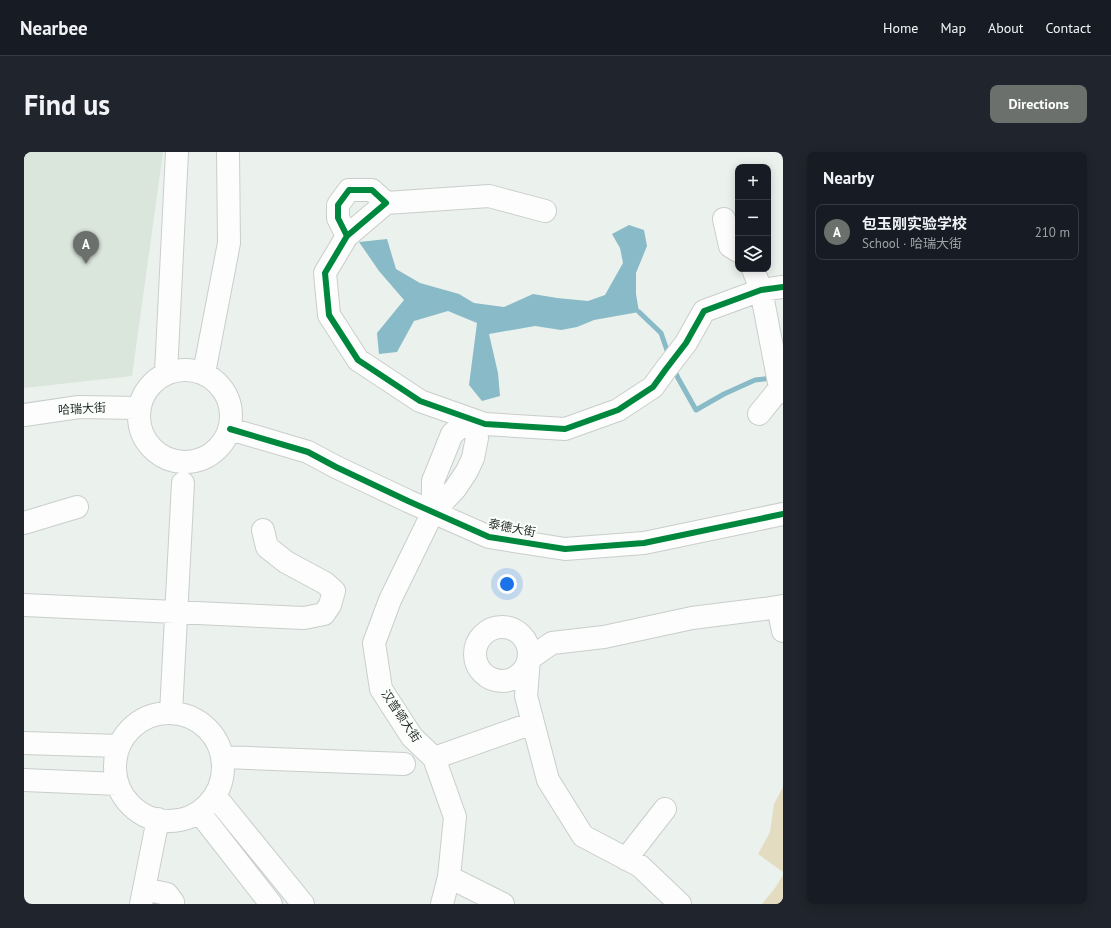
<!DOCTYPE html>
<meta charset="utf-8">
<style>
:root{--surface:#171b24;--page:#20242c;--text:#f1f3f6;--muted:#9ea1a6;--line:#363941;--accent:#6c706d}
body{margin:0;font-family:"PT Sans","Noto Sans SC",sans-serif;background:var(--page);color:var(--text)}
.controls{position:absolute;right:12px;top:12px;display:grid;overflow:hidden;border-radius:8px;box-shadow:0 2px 10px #0003}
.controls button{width:36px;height:36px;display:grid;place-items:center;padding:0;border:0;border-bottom:1px solid var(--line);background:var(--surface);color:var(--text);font:20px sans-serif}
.you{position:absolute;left:483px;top:432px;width:14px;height:14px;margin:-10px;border:3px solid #fff;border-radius:50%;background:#1a73e8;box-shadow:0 0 0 6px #1a73e833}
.badge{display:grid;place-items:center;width:26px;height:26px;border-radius:50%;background:var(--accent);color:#fff;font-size:13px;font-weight:700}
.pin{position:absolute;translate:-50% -33px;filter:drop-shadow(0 1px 2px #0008)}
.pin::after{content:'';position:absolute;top:21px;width:14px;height:12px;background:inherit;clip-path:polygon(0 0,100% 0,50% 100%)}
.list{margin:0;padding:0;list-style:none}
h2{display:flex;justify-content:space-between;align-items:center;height:52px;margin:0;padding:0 16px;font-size:17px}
h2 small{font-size:13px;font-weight:400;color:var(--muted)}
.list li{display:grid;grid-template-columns:26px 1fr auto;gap:12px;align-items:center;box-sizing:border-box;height:56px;margin:0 8px 8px;padding:0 8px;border:1px solid var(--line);border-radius:8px}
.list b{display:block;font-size:15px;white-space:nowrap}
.list p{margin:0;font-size:13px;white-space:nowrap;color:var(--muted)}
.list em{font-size:13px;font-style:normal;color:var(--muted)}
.icon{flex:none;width:22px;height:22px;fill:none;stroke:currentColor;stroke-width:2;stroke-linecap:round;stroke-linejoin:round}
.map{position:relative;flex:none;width:759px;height:752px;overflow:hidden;border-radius:8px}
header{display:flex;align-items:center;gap:24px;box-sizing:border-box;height:56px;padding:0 20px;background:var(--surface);border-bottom:1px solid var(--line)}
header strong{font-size:19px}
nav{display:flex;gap:22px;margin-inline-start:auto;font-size:14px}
.intro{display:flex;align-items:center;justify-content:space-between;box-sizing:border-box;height:96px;padding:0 24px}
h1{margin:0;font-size:28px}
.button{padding:10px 18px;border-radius:8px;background:var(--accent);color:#fff;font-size:14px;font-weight:700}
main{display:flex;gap:24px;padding:0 24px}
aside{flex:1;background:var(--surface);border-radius:8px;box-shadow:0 2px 10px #0003}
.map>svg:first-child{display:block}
.built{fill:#dae5dc}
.green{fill:#e4dcc0}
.water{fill:#89bac7}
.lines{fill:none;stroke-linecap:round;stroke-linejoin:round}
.stream{stroke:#89bac7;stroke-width:5}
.minor-casing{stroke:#c9cecb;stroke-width:24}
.path{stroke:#d8dad9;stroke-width:2.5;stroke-dasharray:1 3;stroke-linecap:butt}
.minor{stroke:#fcfdfc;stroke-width:22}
.cycleway-casing{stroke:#fbfffc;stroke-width:8}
.cycleway{stroke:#00873e;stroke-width:6}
.labels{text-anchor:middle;stroke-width:4;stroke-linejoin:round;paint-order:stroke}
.street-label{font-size:12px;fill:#272b28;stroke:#fbfffc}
</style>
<header>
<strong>Nearbee</strong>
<nav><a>Home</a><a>Map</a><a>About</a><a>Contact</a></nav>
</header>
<div class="intro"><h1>Find us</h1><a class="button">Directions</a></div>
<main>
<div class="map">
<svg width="759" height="752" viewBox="0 0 759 752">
<rect width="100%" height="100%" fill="#ebf1ed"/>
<path class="built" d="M0 0H139L108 224 0 236Z"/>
<path class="green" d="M759 635V720L734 702 746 680 750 652Z
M759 723V752H738L751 736Z"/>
<path class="water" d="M605 73 620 78 623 94 612 121V142L615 160 570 168 553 175 537 178 511 174 465 182 474 221 476 244 458 249 445 233 453 171 424 159 390 169 373 200 355 202 353 181 380 148 355 119 335 90 363 87 372 117 396 131 435 142 450 151 480 155 509 142 533 146 564 149 581 143 599 111 596 96 588 82Z"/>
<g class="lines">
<path class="stream" d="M615 160 637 181 645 204
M650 217 654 226 672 258 700 242 731 228 748 226"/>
<g class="minor-casing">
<path id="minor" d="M362 51 465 44 521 59
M700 67 706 94 714 99
M323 84 314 66V53L325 38H348L362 51 323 84 301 121 305 163 334 208 396 249 461 272 541 277 594 258 629 235 642 217 662 191 680 159 737 138 759 135
M729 117 737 138 756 236
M115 264a46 46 0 1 1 92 0a46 46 0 1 1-92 0Z
M142 221 153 0
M180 221 205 91 204 0
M735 262 756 236 759 240
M0 263 55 255 115 256
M446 267 453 286 449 306 443 319 431 337 409 360V329L428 282Z
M206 277 284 300 312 315 384 349 465 385 541 397 620 391 759 362
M409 360 366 448 350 491 357 537 388 585 410 606 431 665 425 725 418 752
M0 371 53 355
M0 453 280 466 300 462 306 453 310 439 301 431 262 410 243 395 239 378
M754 455 759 479
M451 502a27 27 0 1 1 54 0a27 27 0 1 1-54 0Z
M147 561 159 331
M91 615a54 54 0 1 1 108 0a54 54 0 1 1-108 0Z
M0 591 95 594
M199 605 380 612
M410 606 509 571
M0 628 94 632
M191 644 279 752
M175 660 247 752
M602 707 641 657
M425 725 479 752
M120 737 143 742 149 750 148 752
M117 752 134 667
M656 752 616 714 559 684 524 628 502 544 505 507 528 491 580 485 668 466 740 457 759 454"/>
</g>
<path class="path" d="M755 752 759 751"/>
<use href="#minor" class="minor"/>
<g class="cycleway-casing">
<path id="cycleway" d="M323 84 314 66V53L325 38H348L362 51 323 84 301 121 305 163 334 208 396 249 461 272 541 277 594 258 629 235 642 217 662 191 680 159 737 138 759 135
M206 277 284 300 312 315 384 349 465 385 541 397 620 391 759 362"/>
</g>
<use href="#cycleway" class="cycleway"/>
</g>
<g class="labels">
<g class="street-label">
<text transform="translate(58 257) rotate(-3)" y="4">哈瑞大街</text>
<text transform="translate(488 376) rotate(11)" y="4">泰德大街</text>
<text transform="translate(377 564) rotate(56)" y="4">汉普顿大街</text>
</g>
</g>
</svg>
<div class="controls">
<button>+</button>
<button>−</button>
<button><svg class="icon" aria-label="layers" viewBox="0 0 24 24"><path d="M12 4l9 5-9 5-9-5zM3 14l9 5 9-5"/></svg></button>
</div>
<div class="you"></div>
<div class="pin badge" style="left:62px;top:112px">A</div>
</div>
<aside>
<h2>Nearby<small></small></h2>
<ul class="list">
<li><span class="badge">A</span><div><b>包玉刚实验学校</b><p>School · 哈瑞大街</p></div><em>210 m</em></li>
</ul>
</aside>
</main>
